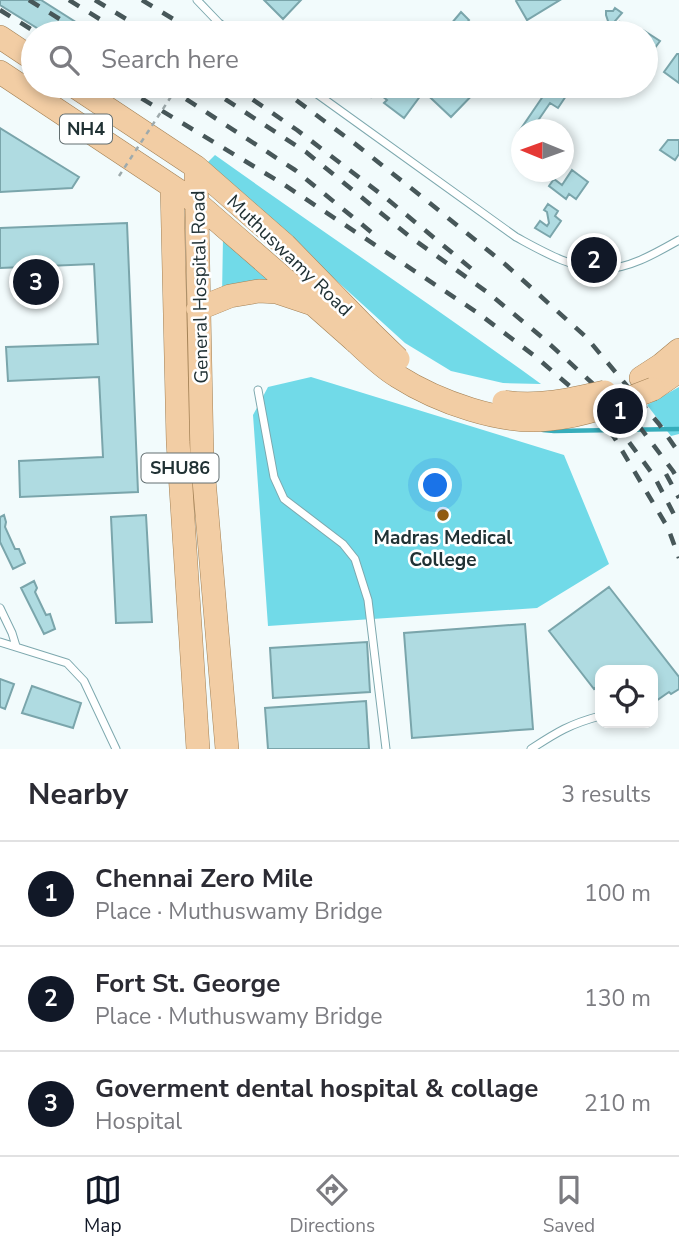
<!DOCTYPE html>
<meta charset="utf-8">
<style>
:root{--surface:#fff;--page:#f7f7f7;--text:#2b2b33;--muted:#7c7c81;--line:#e1e1e2;--accent:#111827}
body{margin:0;font-family:"Nunito Sans",sans-serif;background:var(--page);color:var(--text)}
.controls{position:absolute;right:21px;bottom:21px;display:grid;overflow:hidden;border-radius:14px;box-shadow:0 4px 10px #0003}
.controls button{width:63px;height:63px;display:grid;place-items:center;padding:0;border:0;border-bottom:2px solid var(--line);background:var(--surface);color:var(--text);font:35px sans-serif}
.compass{position:absolute;left:511px;top:119px;width:63px;height:63px;border-radius:50%;background:var(--surface);box-shadow:0 4px 10px #0003;rotate:271deg}
.you{position:absolute;left:436px;top:486px;width:24px;height:24px;margin:-18px;border:5px solid #fff;border-radius:50%;background:#1a73e8;box-shadow:0 0 0 10px #1a73e833}
.badge{display:grid;place-items:center;width:46px;height:46px;border-radius:50%;background:var(--accent);color:#fff;font-size:23px;font-weight:700}
.pin{position:absolute;translate:-50% -50%;border:4px solid #fff;box-shadow:0 2px 7px #0006}
.list{margin:0;padding:0;list-style:none}
h2{display:flex;justify-content:space-between;align-items:center;height:91px;margin:0;padding:0 28px;font-size:30px}
h2 small{font-size:23px;font-weight:400;color:var(--muted)}
.list li{display:grid;grid-template-columns:46px 1fr auto;gap:21px;align-items:center;box-sizing:border-box;height:105px;padding:0 28px;border-top:2px solid var(--line)}
.list b{display:block;font-size:26px;white-space:nowrap}
.list p{margin:0;font-size:23px;white-space:nowrap;color:var(--muted)}
.list em{font-size:23px;font-style:normal;color:var(--muted)}
.icon{flex:none;width:38px;height:38px;fill:none;stroke:currentColor;stroke-width:2;stroke-linecap:round;stroke-linejoin:round}
.map{position:relative;flex:none;width:679px;height:749px;overflow:hidden}
.search{position:absolute;background:var(--surface);box-shadow:0 4px 10px #0003;left:21px;right:21px;top:21px;height:77px;display:flex;align-items:center;gap:18px;box-sizing:border-box;padding:0 24px;border-radius:38px;color:var(--muted);font-size:26px}
.sheet{height:406px;background:var(--surface)}
nav{display:flex;justify-content:space-around;align-items:center;box-sizing:border-box;height:98px;border-top:2px solid var(--line);background:var(--surface);font-size:19px;color:var(--muted)}
nav a{display:grid;justify-items:center;gap:4px}
nav .on{color:var(--accent)}
.map>svg:first-child{display:block}
.green{fill:#71dae8}
.lines{fill:none;stroke-linecap:round;stroke-linejoin:round}
.stream{stroke:#36adbb;stroke-width:4.5}
.building{fill:#afdbe1;stroke:#7aa5ab;stroke-width:2}
.service-casing{stroke:#7da8ae;stroke-width:9}
.primary-casing{stroke:#a38155;stroke-width:24}
.service{stroke:#fff;stroke-width:7}
.primary{stroke:#f2cda4;stroke-width:23}
.rail{stroke:#475759;stroke-width:4.5;stroke-dasharray:12 12;stroke-linecap:butt}
.primary-bridge-casing{stroke:#a38155;stroke-width:24;stroke-linecap:butt}
.path-bridge{stroke:#9eaaac;stroke-width:2.5;stroke-dasharray:5 5;stroke-linecap:butt}
.primary-bridge{stroke:#f2cda4;stroke-width:23}
.poi-dot{fill:#915b10;stroke:#fff;stroke-width:2.5}
.labels{text-anchor:middle;stroke-width:5;stroke-linejoin:round;paint-order:stroke}
.shield{fill:#fff;stroke:#636f71;stroke-width:2}
.shield-label{font-size:18px;font-weight:bold;fill:#203134}
.street-label{font-size:19px;fill:#203134;stroke:#fff}
.poi-label{font-size:19px;font-weight:bold;fill:#203134;stroke:#fff}
</style>
<div class="map">
<svg width="679" height="749" viewBox="0 0 679 749">
<rect width="100%" height="100%" fill="#f2fbfc"/>
<path class="green" d="M215 155C323 232 433 306 541 384L503 383 451 371 405 343 207 163Z
M223 237 269 276 267 284 222 296Z
M311 377 564 455 609 564 537 608 268 626 253 415 268 387Z
M679 387V434L671 436 647 405Z"/>
<g class="lines">
<path class="stream" d="M543 430 554 431 679 429"/>
</g>
<path class="building" d="M0 0H41L93 33H45L0 5Z
M264 0H301L283 19Z
M517 0H560L527 20 516 1Z
M615 8 622 13 615 21 618 26 620 22 637 33H612L606 15V11H613Z
M461 12 469 20 459 32 451 24Z
M643 30 660 41 649 56 646 54V33H641Z
M677 54H679V83L664 72Z
M358 86H380L371 97Z
M383 86H397V88L399 86H409L421 95 404 118 384 103 387 100 377 92Z
M418 86H481L451 117Z
M550 86H564L570 90 558 108 550 103 535 125 542 130H522V136L518 133Z
M0 128 79 177 72 188 0 192Z
M668 140H679V154L675 160 660 150Z
M572 170 588 182 576 199 569 194 566 199 549 186 554 179 562 185Z
M548 204 558 211 555 216 561 221 550 237 535 228 540 221 547 226 549 223 547 212 544 210Z
M127 223 138 492 20 497 19 461 103 457 99 377 8 381 6 347 98 344 94 264 0 268V228Z
M4 515 6 522 5 527 15 549H19L25 563 13 569 0 542V517Z
M146 515 152 622 116 623 111 517Z
M34 581 37 588 35 592 46 615 50 614 55 629 44 634 21 588Z
M609 587 679 677V689L671 694 669 692 653 703V670H600V695L595 688 594 689 549 631Z
M525 624 533 729 412 738 404 633Z
M367 642 370 692 273 698 270 648Z
M0 679 14 684 5 709 0 707Z
M32 686 81 703 73 728 22 713Z
M366 701 369 749H268L265 708Z"/>
<g class="lines">
<g class="service-casing">
<path id="service" d="M197 0 219 23 233 33
M306 86 516 237C542 251 572 269 603 269 629 269 656 253 679 240
M258 390 274 477 284 499 343 544 355 559 368 600 386 749
M0 608 12 633 16 646
M0 642 67 663 84 681 116 749
M531 749C557 732 570 724 600 716"/>
</g>
<g class="primary-casing">
<path id="primary" d="M0 37 33 59
M0 72 197 203 313 304
M74 86 196 167 285 245 368 330
M196 167 202 456 227 749
M172 187 178 442 198 749
M198 309 230 296 259 291 277 292 313 304 356 342
M641 378 661 365 679 350
M653 389 679 371"/>
</g>
<use href="#service" class="service"/>
<use href="#primary" class="primary"/>
<path class="rail" d="M29 0 82 33
M69 0 122 33
M95 0 149 33
M142 0 196 33
M0 10 37 33
M121 86 283 184 478 313 536 357 573 389 614 437 668 528 679 558
M166 86 295 170 376 236
M205 86 306 152 409 236 487 292 543 338 639 426 673 471 679 481
M233 86 297 130 386 198 479 275
M277 86 354 143 426 200 506 265 586 337 659 424 679 453
M615 423 654 476 679 524
M666 474 679 498"/>
<g class="primary-bridge-casing">
<path id="primary-bridge" d="M368 330 398 359
M356 342C369 354 382 367 397 376 438 402 502 425 550 419 585 416 620 402 653 389
M504 402C538 407 571 400 605 392"/>
</g>
<path class="path-bridge" d="M119 176 178 86"/>
<use href="#primary-bridge" class="primary-bridge"/>
</g>
<circle class="poi-dot" cx="443" cy="515" r="7"/>
<g class="labels">
<g class="shield">
<rect x="60" y="114.5" width="52" height="29" rx="5"/>
<rect x="141.5" y="453.5" width="77" height="29" rx="5"/>
</g>
<g class="shield-label">
<text x="86" y="135">NH4</text>
<text x="180" y="474">SHU86</text>
</g>
<g class="street-label">
<text transform="translate(290 255) rotate(44)" y="7">Muthuswamy Road</text>
<text transform="translate(199 287) rotate(-91)" y="7">General Hospital Road</text>
</g>
<g class="poi-label">
<text x="443" y="544">Madras Medical<tspan x="443" dy="22">College</tspan></text>
</g>
</g>
</svg>
<div class="controls">
<button><svg class="icon" aria-label="locate" viewBox="0 0 24 24"><circle cx="12" cy="12" r="6"/><path d="M12 2v4M12 18v4M2 12h4M18 12h4"/></svg></button>
</div>
<svg class="compass" viewBox="-18 -18 36 36"><path d="M0-13l5 13h-10z" fill="#e53935"/><path d="M0 13l5-13h-10z" fill="#7c7c81"/></svg>
<div class="you"></div>
<div class="pin badge" style="left:620px;top:411px">1</div>
<div class="pin badge" style="left:594px;top:260px">2</div>
<div class="pin badge" style="left:36px;top:282px">3</div>
<div class="search"><svg class="icon" aria-label="search" viewBox="0 0 24 24"><circle cx="10" cy="10" r="6"/><path d="M15 15l6 6"/></svg>Search here</div>
</div>
<section class="sheet">
<h2>Nearby<small>3 results</small></h2>
<ul class="list">
<li><span class="badge">1</span><div><b>Chennai Zero Mile</b><p>Place · Muthuswamy Bridge</p></div><em>100 m</em></li>
<li><span class="badge">2</span><div><b>Fort St. George</b><p>Place · Muthuswamy Bridge</p></div><em>130 m</em></li>
<li><span class="badge">3</span><div><b>Goverment dental hospital &amp; collage</b><p>Hospital</p></div><em>210 m</em></li>
</ul>
</section>
<nav>
<a class="on"><svg class="icon" aria-label="map" viewBox="0 0 24 24"><path d="M3 6l6-2 6 2 6-2v14l-6 2-6-2-6 2zM9 4v14M15 6v14"/></svg>Map</a>
<a><svg class="icon" aria-label="directions" viewBox="0 0 24 24"><path d="M12 3l9 9-9 9-9-9zM9 14v-3h6M13 9l2 2-2 2"/></svg>Directions</a>
<a><svg class="icon" aria-label="saved" viewBox="0 0 24 24"><path d="M7 4h10v16l-5-4-5 4z"/></svg>Saved</a>
</nav>
